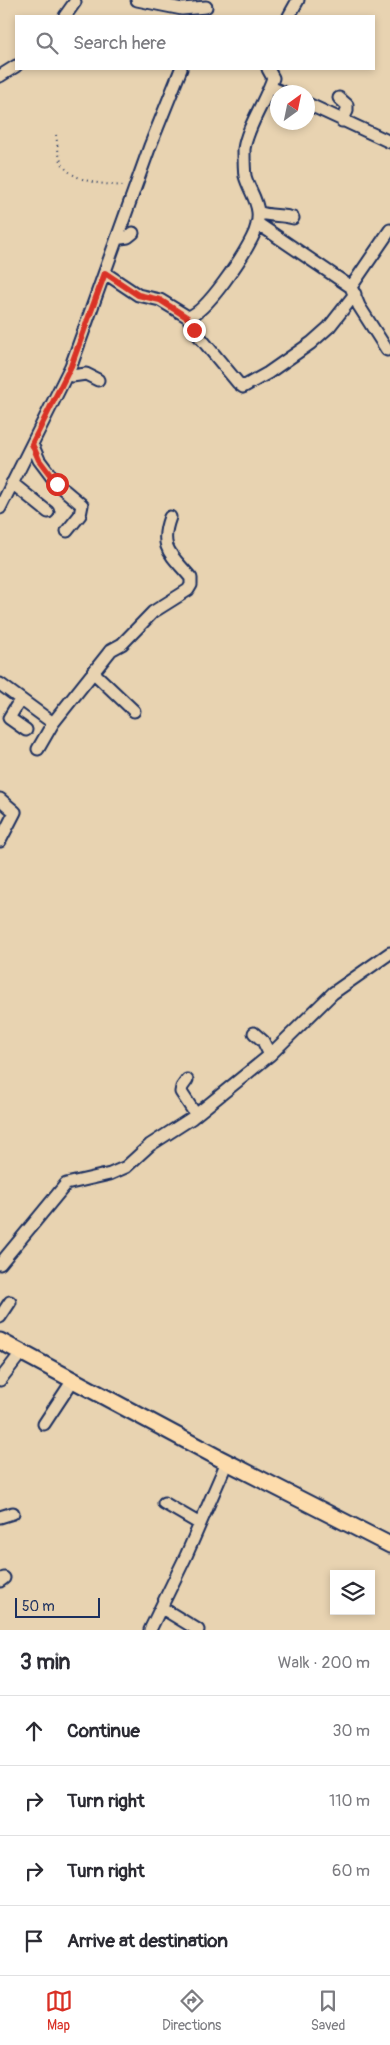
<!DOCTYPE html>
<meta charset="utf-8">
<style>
:root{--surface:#fff;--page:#f7f7f7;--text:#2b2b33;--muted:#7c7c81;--line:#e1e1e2;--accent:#d93025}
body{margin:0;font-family:Pangolin,sans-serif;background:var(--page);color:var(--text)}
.controls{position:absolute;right:15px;bottom:15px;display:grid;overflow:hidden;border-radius:0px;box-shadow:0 2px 8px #0003}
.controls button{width:45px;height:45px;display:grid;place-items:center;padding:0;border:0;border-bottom:1px solid var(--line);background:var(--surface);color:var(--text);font:25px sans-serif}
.compass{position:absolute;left:270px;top:85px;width:45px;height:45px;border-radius:50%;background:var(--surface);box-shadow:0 2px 8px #0003;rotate:33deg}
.scale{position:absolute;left:15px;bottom:12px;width:85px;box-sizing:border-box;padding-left:5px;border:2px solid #1b2f5e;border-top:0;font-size:14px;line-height:18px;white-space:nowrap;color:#1b2f5e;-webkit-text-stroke:4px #e8d3b1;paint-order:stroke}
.stop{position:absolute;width:15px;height:15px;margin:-11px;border:4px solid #d93025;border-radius:50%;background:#fff}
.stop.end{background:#d93025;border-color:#fff;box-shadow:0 1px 5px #0008}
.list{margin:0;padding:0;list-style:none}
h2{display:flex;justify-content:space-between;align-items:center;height:65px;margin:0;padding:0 20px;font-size:21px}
h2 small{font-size:16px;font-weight:400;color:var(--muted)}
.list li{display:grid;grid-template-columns:32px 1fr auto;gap:15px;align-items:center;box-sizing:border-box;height:70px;padding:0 20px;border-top:1px solid var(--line)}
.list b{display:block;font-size:19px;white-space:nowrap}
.list em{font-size:16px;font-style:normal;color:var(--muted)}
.icon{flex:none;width:28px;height:28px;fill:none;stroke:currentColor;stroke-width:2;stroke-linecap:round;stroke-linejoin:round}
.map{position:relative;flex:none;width:390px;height:1630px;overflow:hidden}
.search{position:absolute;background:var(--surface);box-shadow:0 2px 8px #0003;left:15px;right:15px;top:15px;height:55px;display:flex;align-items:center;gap:12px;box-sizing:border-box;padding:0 18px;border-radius:0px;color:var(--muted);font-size:19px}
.sheet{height:345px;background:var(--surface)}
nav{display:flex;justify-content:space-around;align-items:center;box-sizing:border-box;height:70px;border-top:1px solid var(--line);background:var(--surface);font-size:14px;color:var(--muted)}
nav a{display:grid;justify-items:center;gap:2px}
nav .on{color:var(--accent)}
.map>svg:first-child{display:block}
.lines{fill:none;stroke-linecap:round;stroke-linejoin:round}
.minor-casing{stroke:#1b2f5e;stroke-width:15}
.major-casing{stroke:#1b2f5e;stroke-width:19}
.path{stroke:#1b2f5e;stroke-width:2;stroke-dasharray:1 4;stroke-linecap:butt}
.minor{stroke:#e8d3b1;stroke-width:11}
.major{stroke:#fddcac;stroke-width:15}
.route{stroke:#d93025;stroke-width:6}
</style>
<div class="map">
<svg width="390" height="1630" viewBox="0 0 390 1630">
<rect width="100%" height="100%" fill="#e8d3b1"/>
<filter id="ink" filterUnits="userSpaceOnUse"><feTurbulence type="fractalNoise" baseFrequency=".02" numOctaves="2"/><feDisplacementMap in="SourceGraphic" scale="10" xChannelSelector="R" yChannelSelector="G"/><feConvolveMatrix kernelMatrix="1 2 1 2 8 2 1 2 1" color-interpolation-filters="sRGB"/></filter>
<g filter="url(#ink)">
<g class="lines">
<g class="minor-casing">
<path id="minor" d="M137 0 182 9 206 7
M65 16 75 2
M289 16 298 0
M0 76 16 66
M270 87 282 92
M339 98 347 105V111L342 121
M308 104 390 142
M258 212C270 217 281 214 293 218
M257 223 351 287 359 306 387 350
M120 230 121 238 128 237 133 233
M105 273 138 295 160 300 188 317C207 312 243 256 252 238 256 231 259 220 258 212 257 199 248 188 245 176 244 168 244 156 244 149 247 127 266 100 273 78L268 69
M351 287 390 230
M188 317 194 330 238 383 243 387 268 373 311 343 329 327 355 294
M67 374 72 376 86 374 98 380
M32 444 39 460 57 484 82 505 80 515 67 531
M12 483 48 512
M0 508 71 366 150 146 181 69
M93 672 134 711
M0 684 53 723 111 650 122 644 153 612 188 590 191 585V578C172 555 158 549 170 517
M20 700 9 718 26 730
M38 749 53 723
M0 799 15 812 0 841
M254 1033 263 1041 270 1055
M187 1080 182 1087 181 1092 196 1115
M0 1264 66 1184 110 1174 126 1167 150 1145 192 1118 270 1055 333 993 390 953
M0 1317 10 1302
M0 1380 21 1353
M44 1424 73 1380
M164 1503 200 1524
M0 1517 13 1513
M0 1581 4 1578
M162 1608 198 1630
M150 1630 186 1556 227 1462"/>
</g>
<g class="major-casing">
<path id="major" d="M0 1341 217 1457 390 1545"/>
</g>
<path class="path" d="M56 135C58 146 58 161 66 169 80 183 105 184 123 186"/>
<use href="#minor" class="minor"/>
<use href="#major" class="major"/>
</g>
</g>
<g class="lines" filter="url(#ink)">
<path class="route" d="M57 484 39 460 32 444 71 366 105 273 138 295 160 300 188 318 194 330"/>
</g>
</svg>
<div class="controls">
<button><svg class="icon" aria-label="layers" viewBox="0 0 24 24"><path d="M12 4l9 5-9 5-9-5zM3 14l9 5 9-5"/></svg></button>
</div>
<svg class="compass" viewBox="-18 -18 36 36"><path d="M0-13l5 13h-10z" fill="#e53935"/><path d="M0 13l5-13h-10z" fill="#7c7c81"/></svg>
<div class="scale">50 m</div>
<div class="stop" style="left:57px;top:484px"></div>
<div class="stop end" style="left:194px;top:330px"></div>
<div class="search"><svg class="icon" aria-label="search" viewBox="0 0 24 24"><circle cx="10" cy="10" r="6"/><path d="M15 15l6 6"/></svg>Search here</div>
</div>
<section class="sheet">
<h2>3 min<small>Walk · 200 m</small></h2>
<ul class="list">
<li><svg class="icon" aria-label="ahead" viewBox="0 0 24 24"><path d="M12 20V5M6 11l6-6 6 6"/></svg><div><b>Continue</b></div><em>30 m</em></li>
<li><svg class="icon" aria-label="right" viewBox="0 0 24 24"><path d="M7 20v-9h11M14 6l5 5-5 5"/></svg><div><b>Turn right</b></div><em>110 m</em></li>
<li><svg class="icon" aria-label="right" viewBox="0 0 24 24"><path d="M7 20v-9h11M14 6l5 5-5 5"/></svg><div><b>Turn right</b></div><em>60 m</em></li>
<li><svg class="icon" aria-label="arrive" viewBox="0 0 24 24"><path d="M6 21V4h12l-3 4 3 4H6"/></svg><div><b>Arrive at destination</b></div></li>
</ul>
</section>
<nav>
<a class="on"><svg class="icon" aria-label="map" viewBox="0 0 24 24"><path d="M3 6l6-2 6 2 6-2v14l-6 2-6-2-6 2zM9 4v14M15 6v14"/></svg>Map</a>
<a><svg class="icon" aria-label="directions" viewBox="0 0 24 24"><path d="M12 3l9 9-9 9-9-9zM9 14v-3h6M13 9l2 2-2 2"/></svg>Directions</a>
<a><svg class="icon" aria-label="saved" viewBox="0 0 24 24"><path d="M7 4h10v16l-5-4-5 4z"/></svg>Saved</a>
</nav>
